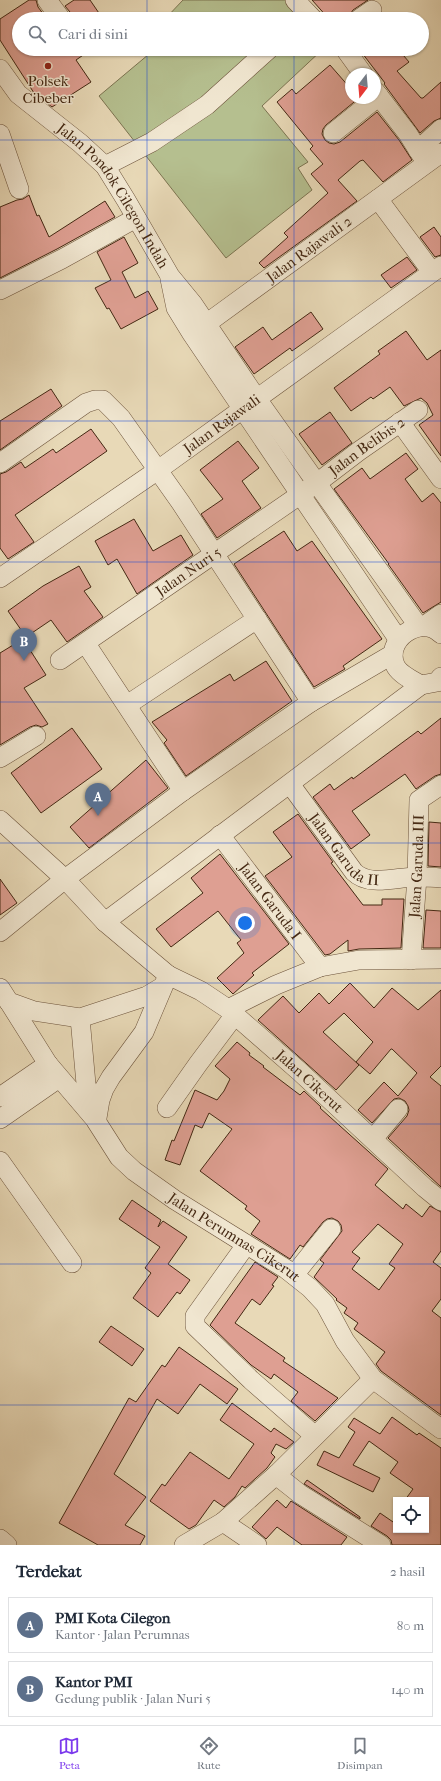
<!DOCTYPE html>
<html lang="id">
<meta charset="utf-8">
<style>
:root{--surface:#fff;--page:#f2f2f3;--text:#1f2937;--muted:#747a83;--line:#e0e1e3;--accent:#7c3aed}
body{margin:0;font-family:"IM FELL French Canon",serif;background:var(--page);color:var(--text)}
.controls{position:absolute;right:12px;bottom:12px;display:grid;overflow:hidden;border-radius:0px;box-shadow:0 1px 3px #0004}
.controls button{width:36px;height:36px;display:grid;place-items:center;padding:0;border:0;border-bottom:1px solid var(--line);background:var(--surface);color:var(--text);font:20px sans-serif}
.compass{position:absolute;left:345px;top:68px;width:36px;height:36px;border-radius:50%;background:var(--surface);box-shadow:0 1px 3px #0004;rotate:196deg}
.you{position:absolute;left:245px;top:923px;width:14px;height:14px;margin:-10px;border:3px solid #fff;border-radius:50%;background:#1a73e8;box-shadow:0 0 0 6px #1a73e833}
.badge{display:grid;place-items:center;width:26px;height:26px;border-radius:50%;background:var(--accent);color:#fff;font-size:13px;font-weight:700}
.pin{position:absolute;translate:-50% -33px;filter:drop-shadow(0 1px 2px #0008)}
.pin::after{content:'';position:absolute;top:21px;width:14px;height:12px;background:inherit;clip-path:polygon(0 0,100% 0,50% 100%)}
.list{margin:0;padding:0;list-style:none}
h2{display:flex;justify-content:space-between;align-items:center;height:52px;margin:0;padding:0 16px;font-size:17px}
h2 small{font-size:13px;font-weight:400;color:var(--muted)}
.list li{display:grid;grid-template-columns:26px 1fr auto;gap:12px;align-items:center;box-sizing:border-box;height:56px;margin:0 8px 8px;padding:0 8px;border:1px solid var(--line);border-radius:0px}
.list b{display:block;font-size:15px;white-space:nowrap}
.list p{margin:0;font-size:13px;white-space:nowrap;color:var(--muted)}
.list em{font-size:13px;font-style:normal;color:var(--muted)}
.icon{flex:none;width:22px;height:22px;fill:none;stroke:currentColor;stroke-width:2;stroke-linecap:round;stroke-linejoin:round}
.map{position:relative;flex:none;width:441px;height:1545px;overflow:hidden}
.search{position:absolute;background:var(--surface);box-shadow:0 1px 3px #0004;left:12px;right:12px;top:12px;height:44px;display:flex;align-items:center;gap:10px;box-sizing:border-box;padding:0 14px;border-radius:22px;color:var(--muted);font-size:15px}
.sheet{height:180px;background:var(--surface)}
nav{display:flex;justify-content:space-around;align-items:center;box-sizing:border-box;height:56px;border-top:1px solid var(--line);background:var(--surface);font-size:11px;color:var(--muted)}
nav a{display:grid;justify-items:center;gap:2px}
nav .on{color:var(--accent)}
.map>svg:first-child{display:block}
.green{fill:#b5bf8f;stroke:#7c7451}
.building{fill:#de9f92;stroke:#442813;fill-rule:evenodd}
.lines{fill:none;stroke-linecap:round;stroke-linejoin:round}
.minor-casing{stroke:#6d543c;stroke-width:20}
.minor{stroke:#f0e6d0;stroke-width:19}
.grid{fill:none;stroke:#1d4ed8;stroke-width:1;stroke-opacity:0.55}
.poi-dot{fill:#8f2418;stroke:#f0e6d0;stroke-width:1.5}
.labels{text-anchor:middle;stroke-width:3;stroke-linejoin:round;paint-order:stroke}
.poi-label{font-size:15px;fill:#442813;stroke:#f0e6d0}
.street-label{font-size:15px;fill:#442813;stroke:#f0e6d0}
</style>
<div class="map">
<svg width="441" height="1545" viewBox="0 0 441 1545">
<rect width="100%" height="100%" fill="#e8d9b7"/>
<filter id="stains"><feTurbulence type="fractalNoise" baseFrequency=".005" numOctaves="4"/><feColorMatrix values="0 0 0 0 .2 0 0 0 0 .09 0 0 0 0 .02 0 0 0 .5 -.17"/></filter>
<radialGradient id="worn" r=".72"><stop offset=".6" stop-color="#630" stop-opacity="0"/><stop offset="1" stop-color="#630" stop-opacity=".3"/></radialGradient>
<path class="green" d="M183 0H306L310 19H165Z
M155 49H323L262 106 308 162 298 168 312 190 226 258 99 96Z"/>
<path class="building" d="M29 0H36L38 7 47 19H19V49H92L76 60 91 82 52 107 34 93 0 40V19Z
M74 0H90L103 19H72L70 12 65 6Z
M312 0H368L353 10 347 19H329Z
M359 49H398L409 62 397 71 421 98H423L441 82V118L434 121 420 133 384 84 385 83Z
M330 65 351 89V98H359L326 125 323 129 322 134 325 140 329 143 334 144 340 142 377 112 399 140 412 160 383 182 363 160 360 161 338 180 357 201 264 268 259 263 288 237 284 233 328 193 311 174 323 164 310 149 313 146 277 102 292 89 296 94Z
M29 195 37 216 39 215 49 237 105 201 115 217 57 249 0 278V207L17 200 23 199Z
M434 227 441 237V255L435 257 420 237Z
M124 237 138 263 122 272 135 298 148 291 158 309 121 329 109 308 107 309 95 288 111 280 97 252Z
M407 257 417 270 391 288 381 275Z
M311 312 323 329 292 351 290 348 254 374 235 347 263 327 272 340Z
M406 331 427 360 441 350V456L419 425 433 415 427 403 421 398 404 406 390 387 373 399 371 397 351 411 334 388 380 354 378 351Z
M51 389 62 406 0 450V421Z
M330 412 352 443 322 465 299 434Z
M91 429 107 451 15 515 34 542 8 559 0 548V474L6 472 21 462 25 468 53 449 56 453Z
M238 441 259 468 242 481 261 508 217 538 201 514 223 499 200 470Z
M406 453 418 469 405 479 422 502 433 493 441 503V602L423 613 388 564H389L334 489 362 468 370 479Z
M134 519 153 551 181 535 193 555 137 594 117 559 108 565 95 541Z
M284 531 297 551 312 541 382 639 343 666 345 669 314 687 234 564Z
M79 566 91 587 84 591 103 617 67 642 51 620 26 637 8 611 43 586Z
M23 639 46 675 24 688 48 724 42 727 36 725 30 727 0 745V653Z
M266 661 292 701 186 776 164 743 167 740 152 722 230 674 234 681Z
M441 718V774L435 776 416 789 405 774 352 811 370 835 351 849 313 797 330 784 334 790 352 777 353 779 418 731 421 734Z
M72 728 102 769 41 813 11 773Z
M146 760 168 788 89 848 70 827Z
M298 814 333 862 331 863 363 905H382V899H404L401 948 359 949 348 951V940L330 954 325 955 265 876 292 857 273 832Z
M429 822 441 823V867L428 866Z
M220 854 289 944 252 973 254 975 233 994 217 978 244 953 237 943 241 940 218 911 171 947 156 929 203 893 191 878Z
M0 879 17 903 0 915Z
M426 910 441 911V948H423Z
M350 983 374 1008 392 988 418 1010 441 990V1066L430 1077 441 1086V1187L388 1138 407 1116 409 1110 408 1106 405 1101 399 1098 394 1099 372 1123 358 1110 384 1082 398 1096 417 1073 392 1049H391L370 1074 356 1062 373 1042 344 1013 323 1032 359 1065 336 1090 258 1020 283 996 299 1013 319 993 329 1004Z
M237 1042 250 1053 249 1055 264 1066 263 1067 300 1095 304 1091 321 1107 320 1108 388 1169 375 1185 403 1209 406 1204 422 1217 430 1206 441 1212V1251L433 1262 441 1268V1299L432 1311 441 1318V1415L381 1371 376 1364 385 1352 354 1329 358 1323 344 1313 347 1308 336 1300 337 1299 314 1277 324 1263 320 1260 342 1231 341 1225 338 1221 332 1218 327 1219 323 1222 303 1247 300 1245 290 1259 251 1234 260 1221 245 1209 247 1206 200 1171 232 1129 209 1113 202 1128 195 1125 180 1165 165 1160 172 1140 174 1141 195 1090 217 1100 224 1091 230 1079 215 1066ZM378 1224 403 1244 389 1264 395 1268 379 1290 352 1269 360 1258 352 1252Z
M132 1200 161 1220 158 1227 163 1221 187 1237 168 1264 190 1280 180 1294 177 1292 158 1317 133 1298 151 1273 145 1268 160 1247 119 1219Z
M255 1262 278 1277 272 1285 274 1286 260 1305 252 1299 235 1323 285 1358 283 1361 338 1398 315 1421 291 1401 298 1392 274 1374 271 1379 251 1365 210 1325Z
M111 1326 144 1349 132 1366 99 1342Z
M179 1347 238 1389 227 1404 200 1384 178 1414 157 1399 114 1474 146 1497 125 1525 145 1536 140 1545H98L59 1523 129 1398 136 1402 162 1365 165 1367Z
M232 1403 271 1432 274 1428 294 1442 286 1449 276 1444 271 1453 275 1457 267 1468 245 1488 242 1486 235 1497 224 1507 214 1500 196 1525 189 1529 150 1501 162 1484 165 1486 190 1452 229 1479 254 1444 220 1420Z
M392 1417 417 1435 419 1433 441 1448V1545H392L391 1540 387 1536 371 1526 380 1513 396 1524V1530H426V1500H405L413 1489 390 1473 398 1462 369 1441 353 1465 380 1478 373 1492 317 1465 324 1451 339 1458 355 1432 348 1427 354 1418 380 1434Z
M307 1480 360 1517V1519L306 1485 304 1484Z
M277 1500 286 1508 291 1501 347 1537 341 1545H302L277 1527 266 1539 252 1527Z"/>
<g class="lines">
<g class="minor-casing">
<g id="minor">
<path d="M47 0 61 19"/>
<path d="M295 0 313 19"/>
<path d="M359 19 372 10"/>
<path d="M345 49 363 74"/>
<path id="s1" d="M0 69 18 94 80 143 105 166 126 200 170 276 193 304 257 399 419 627"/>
<path d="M375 91 408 134 418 150"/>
<path d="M333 133 379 96"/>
<path d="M0 134 19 189"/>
<path d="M424 159 418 150 441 129"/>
<path d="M105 166 152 142 207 105 269 49"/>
<path d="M378 199 432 272"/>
<path d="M170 279 176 308 192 334 398 639"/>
<path d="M0 290 62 259 136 218"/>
<path id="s2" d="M195 332 441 153"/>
<path d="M400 422 441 479"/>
<path d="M0 463 86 403 95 400H103L121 418 181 503 311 702"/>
<path id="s3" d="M0 578 158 470 441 266"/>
<path d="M424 626 441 614"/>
<path d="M441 634C421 613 382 641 396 667 401 675 412 680 421 685L437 682 441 677"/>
<path d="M86 644 183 791"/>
<path id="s4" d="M60 660 317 483 359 451 418 410"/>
<path d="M127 705 257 619"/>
<path d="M0 758 36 736"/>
<path id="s5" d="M290 784 354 872C369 887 397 877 416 877 424 877 433 877 441 878"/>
<path d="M0 820 65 879 105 922 168 975 144 1032 111 1077 104 1089 100 1100 97 1118"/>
<path id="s6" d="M220 835 320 967"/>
<path d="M105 922 421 685"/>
<path d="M0 932 65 879 183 791 311 702 393 654"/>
<path id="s7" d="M411 960 417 877 419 800 441 785"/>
<path id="s8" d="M168 975 201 991 228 1009 299 1071 425 1188 441 1201"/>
<path d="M0 988 9 1002 34 1011 80 1018 147 996 162 987"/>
<path d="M9 1002 48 1064 94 1118"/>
<path d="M228 1009 276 985 320 967 359 960 441 959"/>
<path id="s9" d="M80 1018 86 1084 96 1121 119 1157 134 1171 175 1200 286 1269 310 1288 325 1304 345 1341 373 1379 441 1429"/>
<path d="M0 1097 48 1064"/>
<path d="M167 1108 198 1064 234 1016"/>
<path d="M0 1119 59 1078"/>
<path d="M373 1139 398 1109"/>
<path d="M0 1161 72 1263"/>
<path d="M246 1245 195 1316V1326L251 1380 315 1436"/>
<path d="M294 1275 331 1229"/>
<path d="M276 1475 300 1494 381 1545"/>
<path d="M223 1522 257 1545"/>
<path d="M0 1539 7 1545"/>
<path d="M184 1545 223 1522 276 1475 373 1379"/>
</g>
</g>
<use href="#minor" class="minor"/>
</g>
<path class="grid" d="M147 0V19M294 0V19M147 49V1545M294 49V1545M0 140H441M0 281H441M0 421H441M0 562H441M0 702H441M0 843H441M0 983H441M0 1124H441M0 1264H441M0 1405H441"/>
<circle class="poi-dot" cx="48" cy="66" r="4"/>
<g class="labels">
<g class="poi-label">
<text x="48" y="86">Polsek<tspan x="48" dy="17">Cibeber</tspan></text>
</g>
<g class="street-label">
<text dy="5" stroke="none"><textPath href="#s1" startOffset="172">Jalan Pondok Cilegon Indah</textPath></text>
<text dy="5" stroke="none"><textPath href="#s2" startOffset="141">Jalan Rajawali 2</textPath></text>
<text dy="5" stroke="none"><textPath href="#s3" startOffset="270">Jalan Rajawali</textPath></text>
<text dy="5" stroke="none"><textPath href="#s4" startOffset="374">Jalan Belibis 2</textPath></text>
<text dy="5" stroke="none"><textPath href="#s4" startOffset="156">Jalan Nuri 5</textPath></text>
<text dy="5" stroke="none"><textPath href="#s5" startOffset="87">Jalan Garuda II</textPath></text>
<text dy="5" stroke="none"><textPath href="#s7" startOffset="94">Jalan Garuda III</textPath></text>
<text dy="5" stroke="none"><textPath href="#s6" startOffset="83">Jalan Garuda I</textPath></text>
<text dy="5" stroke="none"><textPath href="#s8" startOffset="178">Jalan Cikerut</textPath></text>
<text dy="5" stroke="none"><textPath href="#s9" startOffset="288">Jalan Perumnas Cikerut</textPath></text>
</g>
</g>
<rect width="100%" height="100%" filter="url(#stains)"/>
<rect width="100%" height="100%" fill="url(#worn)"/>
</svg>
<div class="controls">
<button><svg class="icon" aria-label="locate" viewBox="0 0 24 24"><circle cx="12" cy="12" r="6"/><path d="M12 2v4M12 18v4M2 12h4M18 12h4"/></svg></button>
</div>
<svg class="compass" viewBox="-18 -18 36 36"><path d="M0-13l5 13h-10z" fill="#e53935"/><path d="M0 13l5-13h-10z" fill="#747a83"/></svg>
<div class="you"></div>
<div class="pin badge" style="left:98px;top:816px;background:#5c6f8a">A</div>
<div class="pin badge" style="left:24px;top:661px;background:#5c6f8a">B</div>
<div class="search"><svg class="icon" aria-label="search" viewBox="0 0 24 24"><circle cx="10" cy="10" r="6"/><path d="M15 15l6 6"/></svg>Cari di sini</div>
</div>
<section class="sheet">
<h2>Terdekat<small>2 hasil</small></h2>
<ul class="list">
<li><span class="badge" style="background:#5c6f8a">A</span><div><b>PMI Kota Cilegon</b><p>Kantor · Jalan Perumnas</p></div><em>80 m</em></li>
<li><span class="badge" style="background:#5c6f8a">B</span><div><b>Kantor PMI</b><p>Gedung publik · Jalan Nuri 5</p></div><em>140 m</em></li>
</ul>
</section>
<nav>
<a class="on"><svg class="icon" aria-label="map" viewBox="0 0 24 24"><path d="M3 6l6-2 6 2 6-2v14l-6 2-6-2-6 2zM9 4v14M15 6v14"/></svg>Peta</a>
<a><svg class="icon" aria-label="directions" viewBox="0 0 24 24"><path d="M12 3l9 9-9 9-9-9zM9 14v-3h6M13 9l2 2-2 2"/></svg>Rute</a>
<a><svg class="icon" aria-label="saved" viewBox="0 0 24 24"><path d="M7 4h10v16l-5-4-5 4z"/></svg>Disimpan</a>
</nav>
